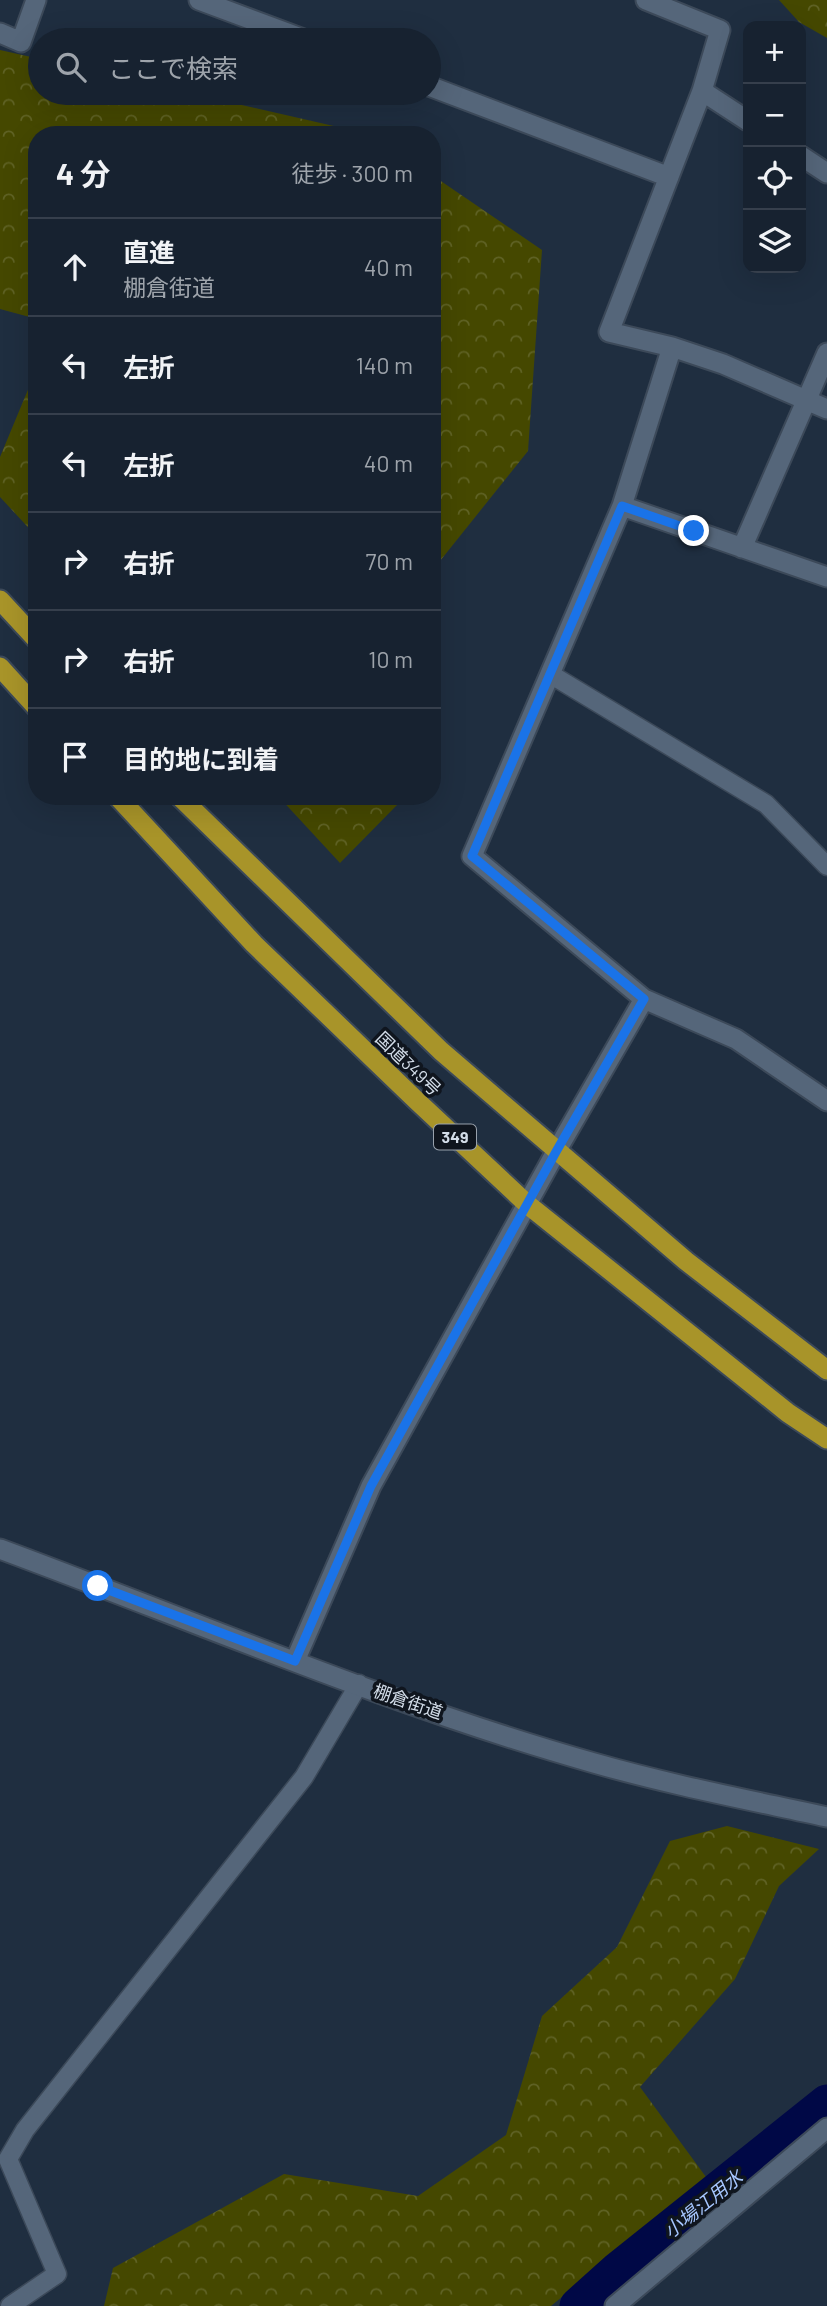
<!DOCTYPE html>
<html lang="ja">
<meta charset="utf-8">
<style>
:root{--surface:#172230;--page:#202a38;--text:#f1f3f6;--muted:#9ea4ab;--line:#363f4c}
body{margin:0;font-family:Barlow,"Noto Sans JP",sans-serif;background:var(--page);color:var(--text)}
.controls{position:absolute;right:21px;top:21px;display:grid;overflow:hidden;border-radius:14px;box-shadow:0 7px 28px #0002}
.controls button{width:63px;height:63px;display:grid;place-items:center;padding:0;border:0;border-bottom:2px solid var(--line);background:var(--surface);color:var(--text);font:35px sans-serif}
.stop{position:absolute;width:21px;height:21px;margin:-16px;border:5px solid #1a73e8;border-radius:50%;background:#fff}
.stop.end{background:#1a73e8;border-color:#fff;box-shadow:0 2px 7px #0008}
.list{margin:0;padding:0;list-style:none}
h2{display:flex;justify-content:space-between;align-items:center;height:91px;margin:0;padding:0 28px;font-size:30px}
h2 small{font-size:23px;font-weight:400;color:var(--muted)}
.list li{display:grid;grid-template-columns:46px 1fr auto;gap:21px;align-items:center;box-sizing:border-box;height:98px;padding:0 28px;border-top:2px solid var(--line)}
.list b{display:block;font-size:26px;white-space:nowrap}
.list p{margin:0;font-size:23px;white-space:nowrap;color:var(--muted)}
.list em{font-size:23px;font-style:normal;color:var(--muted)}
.icon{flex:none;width:38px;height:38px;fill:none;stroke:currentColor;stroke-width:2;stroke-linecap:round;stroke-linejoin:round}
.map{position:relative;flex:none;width:827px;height:2306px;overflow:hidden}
.search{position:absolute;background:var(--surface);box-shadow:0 7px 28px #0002;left:28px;top:28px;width:413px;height:77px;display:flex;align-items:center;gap:18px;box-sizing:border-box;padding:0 24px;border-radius:38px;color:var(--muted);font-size:26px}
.panel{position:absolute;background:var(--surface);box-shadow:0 7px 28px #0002;left:28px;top:126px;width:413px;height:679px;border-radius:28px}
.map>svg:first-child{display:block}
.forest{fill:url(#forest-crowns)}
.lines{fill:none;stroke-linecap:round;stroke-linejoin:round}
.canal{stroke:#000846;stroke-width:37}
.service-casing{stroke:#3c4959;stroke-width:21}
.minor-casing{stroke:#3c4959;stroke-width:23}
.tertiary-casing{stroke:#3c4959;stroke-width:23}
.trunk-casing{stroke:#3c4959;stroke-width:23}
.service{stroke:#55667a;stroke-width:18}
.minor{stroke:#55667a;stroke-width:19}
.tertiary{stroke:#55667a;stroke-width:19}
.trunk{stroke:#a89429;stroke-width:19}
.route{stroke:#1a73e8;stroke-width:9}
.labels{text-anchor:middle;stroke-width:7;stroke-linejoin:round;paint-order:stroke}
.shield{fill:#0f151e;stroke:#98a1ac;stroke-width:2}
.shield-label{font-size:16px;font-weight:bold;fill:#d3dde9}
.street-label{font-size:18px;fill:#d3dde9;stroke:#0f151e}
.water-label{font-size:19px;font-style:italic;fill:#a6c6ff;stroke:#0f151e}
</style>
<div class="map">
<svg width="827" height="2306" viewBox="0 0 827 2306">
<defs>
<pattern id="forest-crowns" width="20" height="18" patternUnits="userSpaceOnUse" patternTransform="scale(1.75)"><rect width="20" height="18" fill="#454800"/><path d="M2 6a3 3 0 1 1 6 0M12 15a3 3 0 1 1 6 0" fill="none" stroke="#5f6225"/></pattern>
</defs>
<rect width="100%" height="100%" fill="#1f2e40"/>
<path class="forest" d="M779 0H827V38L799 22Z
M0 50 40 59V93H189L373 135H37V319L0 309Z
M432 175 542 250 528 451 432 571Z
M37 368V537L0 497V457Z
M278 796H399L398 804 340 863Z
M727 1826 819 1849 779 1886 735 1979 640 2087 706 2177 551 2306H104L113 2268 284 2174 418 2196 506 2135 542 2016 617 1947 670 1841Z"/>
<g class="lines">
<path class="canal" d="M578 2306 617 2271 827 2103"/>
<g class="service-casing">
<path id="service" d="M550 674 766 804 827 866
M10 2306 57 2274 8 2159 25 2130 304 1777 359 1684"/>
</g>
<g class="minor-casing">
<path id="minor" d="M199 0 306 40
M646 0 720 30 702 91 609 332 672 347 723 364 827 409
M0 33 21 42 36 0
M429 86 669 177
M702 91 748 121
M801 156 827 173
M672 347 622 506 472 856 644 999 736 1039 827 1101
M622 506 827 577
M742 548 827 353
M295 1661 371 1486 557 1150 644 999
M615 2306 827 2128"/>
</g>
<g class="tertiary-casing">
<path id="tertiary" d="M0 1549C197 1622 392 1706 594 1763 671 1785 749 1800 827 1817"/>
</g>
<g class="trunk-casing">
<path id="trunk" d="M0 600 37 640
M0 667 37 708
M117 796 254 944 417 1101 527 1204 788 1413 827 1439
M179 796 441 1051 686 1261 827 1370"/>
</g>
<use href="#service" class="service"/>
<use href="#minor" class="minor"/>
<use href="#tertiary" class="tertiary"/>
<use href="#trunk" class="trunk"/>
</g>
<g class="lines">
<path class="route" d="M98 1586 295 1661 371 1486 557 1150 644 999 472 856 622 506 694 531"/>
</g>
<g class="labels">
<rect class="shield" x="434" y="1124.5" width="42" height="25" rx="5"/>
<g class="shield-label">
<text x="455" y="1143">349</text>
</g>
<g class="street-label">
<text transform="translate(408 1064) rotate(44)" y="6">国道349号</text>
<text transform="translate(408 1702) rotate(19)" y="6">棚倉街道</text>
</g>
<g class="water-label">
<text transform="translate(703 2204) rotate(-39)" y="7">小場江用水</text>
</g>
</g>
</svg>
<div class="controls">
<button>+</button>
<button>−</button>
<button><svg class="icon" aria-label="locate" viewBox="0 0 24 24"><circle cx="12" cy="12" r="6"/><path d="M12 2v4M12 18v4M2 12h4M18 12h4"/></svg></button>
<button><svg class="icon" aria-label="layers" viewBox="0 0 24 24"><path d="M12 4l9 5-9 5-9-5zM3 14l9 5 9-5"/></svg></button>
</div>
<div class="stop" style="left:98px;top:1586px"></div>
<div class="stop end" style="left:694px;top:531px"></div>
<div class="search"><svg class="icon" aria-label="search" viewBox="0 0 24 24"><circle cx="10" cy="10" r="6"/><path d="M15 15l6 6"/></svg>ここで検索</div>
<section class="panel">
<h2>4 分<small>徒歩 · 300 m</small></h2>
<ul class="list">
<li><svg class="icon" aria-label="ahead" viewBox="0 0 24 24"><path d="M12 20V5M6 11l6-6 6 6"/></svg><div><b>直進</b><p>棚倉街道</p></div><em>40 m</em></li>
<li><svg class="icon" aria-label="left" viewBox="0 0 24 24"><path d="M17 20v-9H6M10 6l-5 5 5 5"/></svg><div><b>左折</b></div><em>140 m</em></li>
<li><svg class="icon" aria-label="left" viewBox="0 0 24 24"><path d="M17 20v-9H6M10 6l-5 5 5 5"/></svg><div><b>左折</b></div><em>40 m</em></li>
<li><svg class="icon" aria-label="right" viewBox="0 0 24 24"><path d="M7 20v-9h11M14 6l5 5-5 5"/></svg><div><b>右折</b></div><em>70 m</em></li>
<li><svg class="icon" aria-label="right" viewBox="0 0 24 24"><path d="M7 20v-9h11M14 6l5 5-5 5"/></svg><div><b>右折</b></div><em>10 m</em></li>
<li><svg class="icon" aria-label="arrive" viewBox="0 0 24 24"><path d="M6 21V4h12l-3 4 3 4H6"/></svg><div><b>目的地に到着</b></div></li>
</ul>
</section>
</div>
